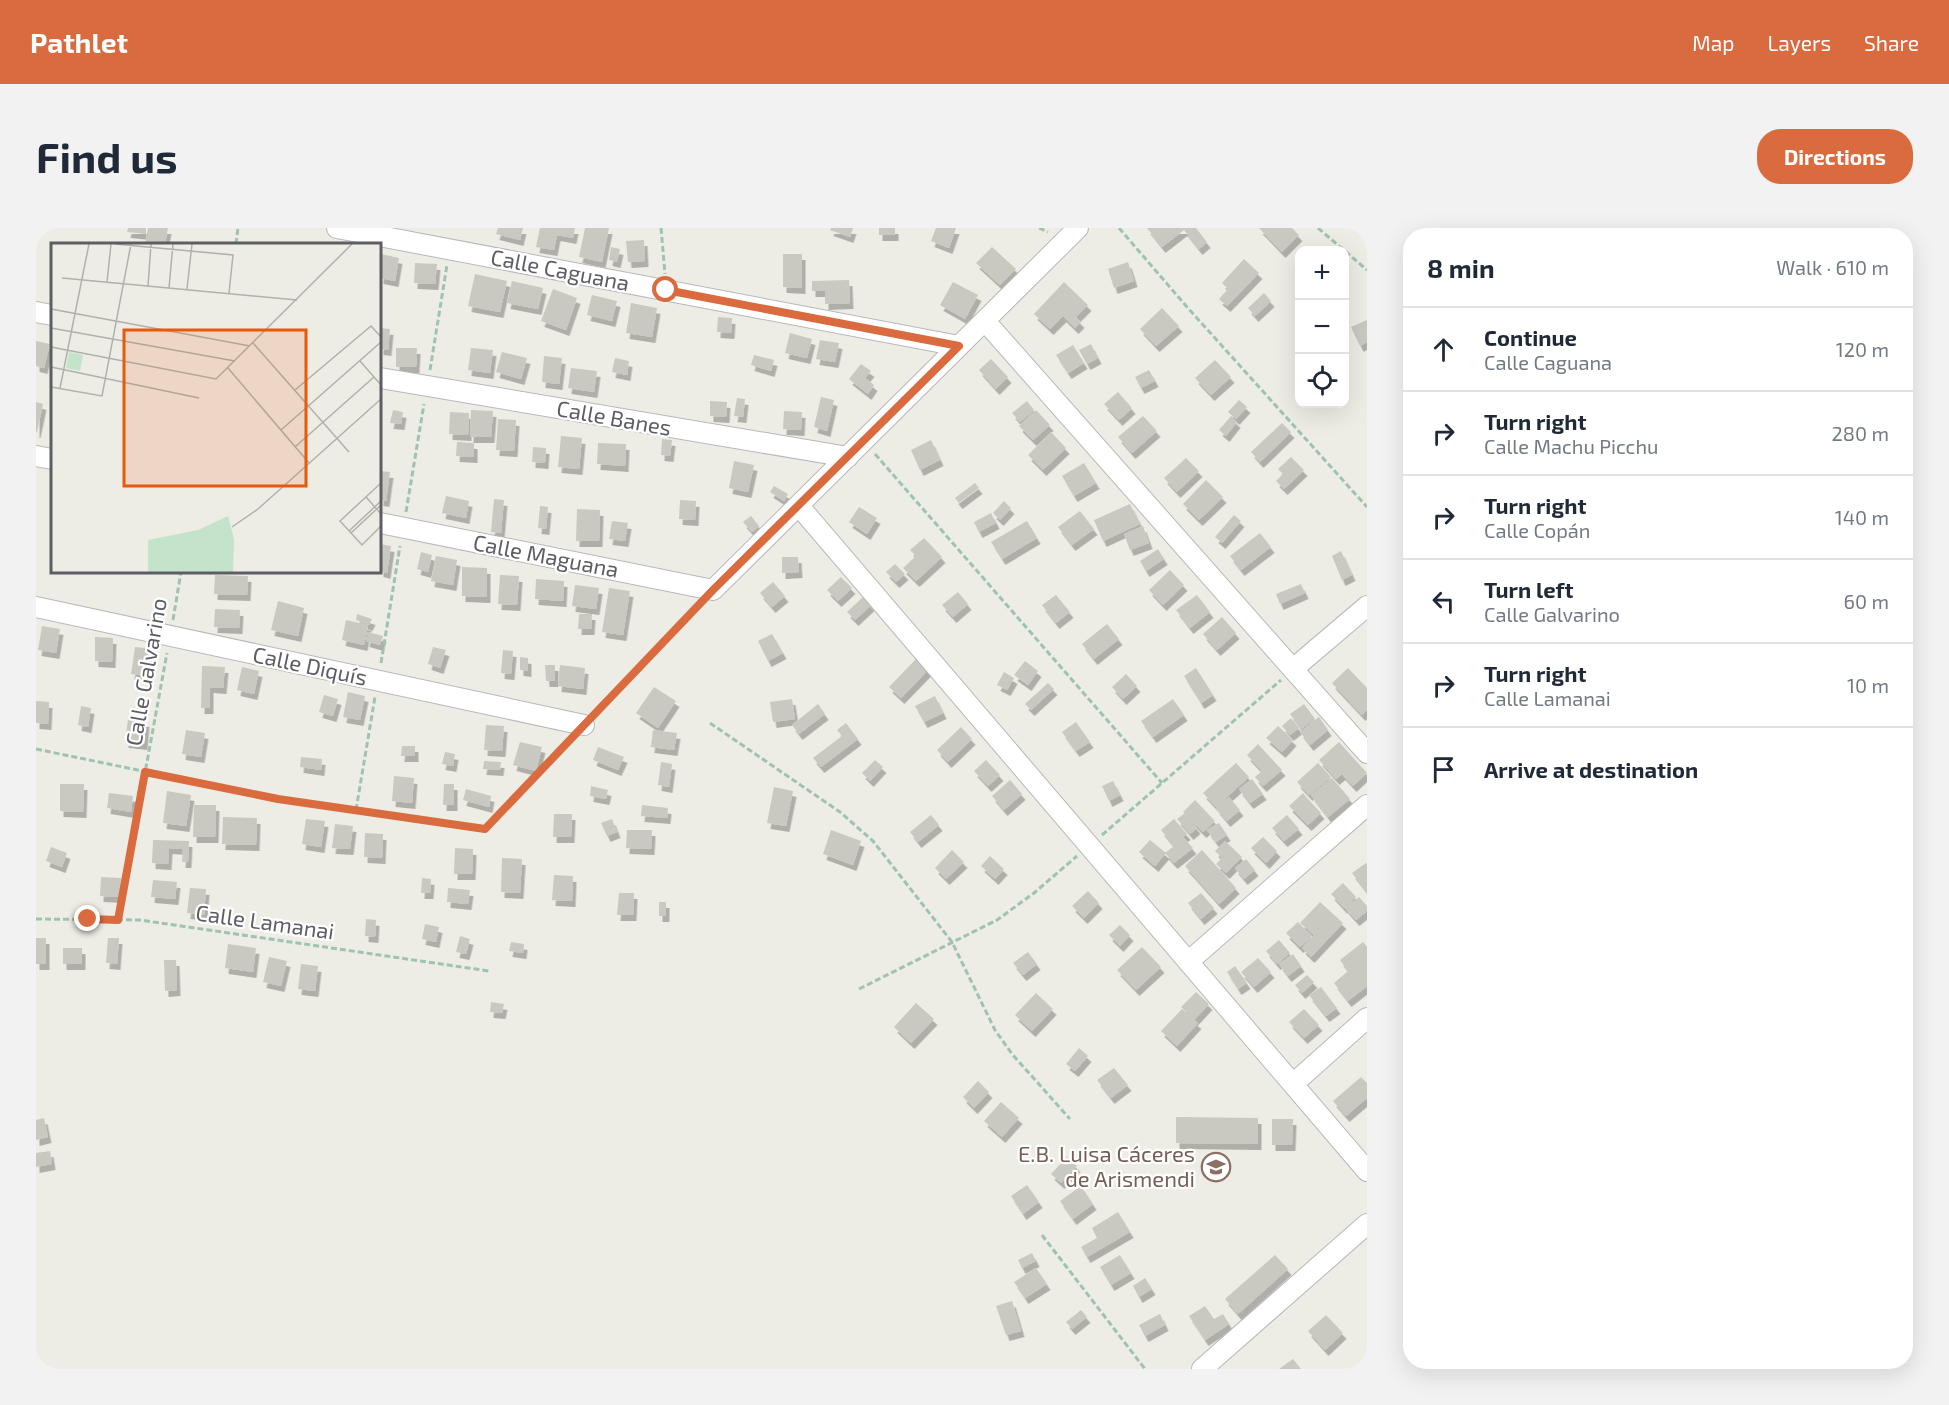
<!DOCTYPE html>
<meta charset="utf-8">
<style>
:root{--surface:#fff;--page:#f2f2f3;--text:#1f2937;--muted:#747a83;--line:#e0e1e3;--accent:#d96b3f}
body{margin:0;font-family:"Exo 2",sans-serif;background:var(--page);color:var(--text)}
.controls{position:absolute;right:18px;top:18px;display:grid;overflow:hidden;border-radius:12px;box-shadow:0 6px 24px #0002}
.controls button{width:54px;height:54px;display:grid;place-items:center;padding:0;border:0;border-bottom:2px solid var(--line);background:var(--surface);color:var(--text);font:30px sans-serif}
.stop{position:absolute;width:18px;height:18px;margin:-14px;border:4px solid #d96b3f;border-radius:50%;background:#fff}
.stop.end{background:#d96b3f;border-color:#fff;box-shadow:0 2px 6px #0008}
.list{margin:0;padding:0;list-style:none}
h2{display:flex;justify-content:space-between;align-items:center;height:78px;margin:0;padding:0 24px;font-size:26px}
h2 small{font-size:20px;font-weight:400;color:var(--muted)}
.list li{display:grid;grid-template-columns:39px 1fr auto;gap:18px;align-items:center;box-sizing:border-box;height:84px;padding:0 24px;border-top:2px solid var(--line)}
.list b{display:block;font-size:22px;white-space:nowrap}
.list p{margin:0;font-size:20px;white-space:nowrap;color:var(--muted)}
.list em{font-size:20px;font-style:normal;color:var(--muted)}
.icon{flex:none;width:33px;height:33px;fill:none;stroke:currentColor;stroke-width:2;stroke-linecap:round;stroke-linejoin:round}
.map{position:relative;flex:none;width:1331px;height:1141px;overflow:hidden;border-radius:24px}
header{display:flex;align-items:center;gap:36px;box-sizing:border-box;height:84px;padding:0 30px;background:var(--accent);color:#fff}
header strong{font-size:28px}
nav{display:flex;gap:33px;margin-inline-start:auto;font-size:21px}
.intro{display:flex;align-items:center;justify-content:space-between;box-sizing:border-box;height:144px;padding:0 36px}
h1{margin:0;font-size:42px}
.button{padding:15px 27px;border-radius:24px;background:var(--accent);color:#fff;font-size:21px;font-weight:700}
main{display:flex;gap:36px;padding:0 36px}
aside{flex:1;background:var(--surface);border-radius:24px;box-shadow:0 6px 24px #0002}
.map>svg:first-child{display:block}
.building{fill:#c9c8c1;filter:url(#shadow)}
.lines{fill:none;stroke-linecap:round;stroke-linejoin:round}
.minor-casing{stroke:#b7b8bd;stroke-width:22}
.path{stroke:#9ec3b0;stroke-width:3;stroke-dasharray:6 3;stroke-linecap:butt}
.minor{stroke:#fff;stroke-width:20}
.route{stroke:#d96b3f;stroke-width:8}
.labels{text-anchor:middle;stroke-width:4.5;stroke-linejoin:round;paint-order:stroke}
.street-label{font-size:22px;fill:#5d5e64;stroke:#fff}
.education-label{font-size:22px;fill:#785e54;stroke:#fff;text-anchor:end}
.inset-road{fill:none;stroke:#b0b0ad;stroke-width:1.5}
.view{fill:#e8590c;fill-opacity:0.15;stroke:#e8590c;stroke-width:3}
.inset-edge{fill:none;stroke:#5d5e64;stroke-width:3}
</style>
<header>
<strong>Pathlet</strong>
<nav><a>Map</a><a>Layers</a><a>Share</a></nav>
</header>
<div class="intro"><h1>Find us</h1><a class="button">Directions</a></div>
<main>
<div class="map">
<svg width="1331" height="1141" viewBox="0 0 1331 1141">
<defs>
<filter id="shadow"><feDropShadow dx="3.5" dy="6" stdDeviation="0" flood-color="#0004"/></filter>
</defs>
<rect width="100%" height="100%" fill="#eeede5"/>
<path class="building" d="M92 0H110V6L91 4Z
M112 0H132L129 16H109Z
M462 0H487L484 12 460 6Z
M504 0H539L537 10 521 7 518 22 500 19Z
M549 0H573L566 34 543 29Z
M795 0H817L814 9 794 2Z
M843 0H859V7H843Z
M900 0H920L913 20 895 13Z
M1111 0H1160L1171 14 1163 21 1148 2 1126 19Z
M1223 0H1256L1263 7 1246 24Z
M608 12 609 33 592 34 590 13Z
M575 19 584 21 581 34 573 32Z
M956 19 980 41 964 57 940 35Z
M345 26 363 30 359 53 344 50Z
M747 26H766V60L747 59Z
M1208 31 1223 45 1191 78 1183 71 1192 61 1186 55Z
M1092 34 1098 53 1078 60 1072 41Z
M379 35 401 36 399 56 378 55Z
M439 46 471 53 464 84 432 78Z
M813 52 814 75 789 76V63H776V53Z
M476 53 507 60 502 81 471 75Z
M917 54 942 67 929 91 904 77Z
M1028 54 1052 77 1040 89 1045 94 1039 100 1027 88 1014 101 998 86Z
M517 61 541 70 530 102 505 93Z
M1228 65 1235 73 1219 88 1212 80Z
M556 67 581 73 576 93 551 87Z
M595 75 621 80 616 109 590 105Z
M1126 80 1143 98 1120 118 1104 101Z
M682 89 696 90 695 105 681 104Z
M1331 92V114L1324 118 1315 99Z
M344 100 354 101 352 122 344 121Z
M754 105 776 111 771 130 749 125Z
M784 112 803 115 799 134 780 131Z
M0 113 14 116 8 140 0 138Z
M1055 116 1062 130 1051 136 1043 122Z
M1037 117 1048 135 1032 145 1020 127Z
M360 120H381L380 139H360Z
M435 120 457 122 454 145 432 142Z
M466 124 491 130 485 151 460 144Z
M718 127 738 132 735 143 715 137Z
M508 128 526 130 523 156 506 154Z
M579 130 593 133 591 147 576 144Z
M955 131 972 149 960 161 943 142Z
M1179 132 1195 149 1175 167 1159 150Z
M825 136 835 143 829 150 838 157 832 166 813 151Z
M535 140 561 143 558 164 532 160Z
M1113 142 1119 153 1105 160 1099 149Z
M1082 164 1096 180 1083 192 1068 176Z
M785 169 798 172 791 203 778 199Z
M701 170 709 171 707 189 698 188Z
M1203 172 1211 179 1200 191 1192 184Z
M674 173 691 174 690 189 674 188Z
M991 173 998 182 984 194 976 185Z
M0 174 7 176 1 204H0Z
M357 182 367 184 365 196 354 195Z
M435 182 457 183 455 209H434Z
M1000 182 1014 197 997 212 983 198Z
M748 183 766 184 765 202 747 201Z
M414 184 433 185 432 207 413 206Z
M1107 188 1121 203 1096 225 1082 209Z
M1195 188 1201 194 1190 208 1183 202Z
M462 191 480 192 478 223 460 222Z
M1246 195 1255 204 1224 234 1215 224Z
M1015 204 1030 220 1007 242 992 227Z
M525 208 546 210 543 241 522 239Z
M626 211 636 212 634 228 625 227Z
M895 212 904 232 884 242 875 222Z
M421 214 438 215V229L420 228Z
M562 215 590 216 589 238 561 236Z
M497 219 510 220 509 235 496 234Z
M1255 229 1268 242 1248 261 1240 253 1247 246 1242 241Z
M1150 230 1163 243 1141 264 1128 250Z
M698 233 718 237 712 264 693 260Z
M1048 235 1060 255 1038 268 1026 248Z
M344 243 354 244 350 273 344 272Z
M1170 252 1187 269 1163 292 1147 276Z
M939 255 943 260 923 275 919 270Z
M738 258 752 266 748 273 734 264Z
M410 268 433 273 430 290 406 285Z
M458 271 468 272 465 305 455 304Z
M644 272 660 273 659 292 643 291Z
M968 273 975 280 964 292 957 285Z
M1094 276 1104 296 1067 313 1058 292Z
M504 278 512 279 510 301 502 300Z
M823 279 841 290 831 306 813 294Z
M541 281 564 282 563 313H540Z
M1044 283 1058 301 1036 317 1022 299Z
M955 285 960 295 943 304 938 294Z
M1198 287 1205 293 1186 315 1179 309Z
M715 288 723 298 716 304 707 294Z
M576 293 592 295 589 313 573 311Z
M991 293 1001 310 966 331 955 314Z
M1107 298 1113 315 1094 322 1088 306Z
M1224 305 1235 319 1205 342 1194 328Z
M888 310 906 329 880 353 867 340 880 328 874 322Z
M344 316 355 318 351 345 344 343Z
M1122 321 1128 331 1110 343 1104 333Z
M1305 323 1316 347 1306 352 1296 328Z
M385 324 396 327 392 344 381 341Z
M400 328 421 332 417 357 395 353Z
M746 329H762L763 344 746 345Z
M859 336 869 346 860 354 850 344Z
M426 339 451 340V369L426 368Z
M1134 342 1148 357 1127 377 1113 362Z
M179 347 212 348 211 367 178 366Z
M464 347 483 348 481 377 462 376Z
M805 349 816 360 802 373 791 362Z
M500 351 528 353 527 373 499 371Z
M737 354 749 368 736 379 724 365Z
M1265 356 1269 365 1244 376 1240 366Z
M539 357 563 360 560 381 536 378Z
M573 360 594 363 587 407 566 404Z
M922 364 932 376 917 389 906 377Z
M1020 367 1034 384 1020 395 1006 377Z
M1161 367 1174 384 1154 400 1140 382Z
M827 369 835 377 819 392 811 384Z
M242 373 268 380 262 408 235 402Z
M179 381 204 382 203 400 178 399Z
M321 386 336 391 333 397 320 392Z
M543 386H556L555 401H542Z
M1186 389 1200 405 1181 422 1167 406Z
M310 392 332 397 328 417 306 412Z
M1071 396 1083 411 1058 431 1046 416Z
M6 398 24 401 20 425 2 422Z
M332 404 347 408 344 417 330 413Z
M736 406 747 425 732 433 722 413Z
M59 409 77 410 76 434 59 433Z
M99 419 117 421 113 448 95 446Z
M397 419 410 422 404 440 392 436Z
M467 422 477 423 475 446 465 445Z
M484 429 492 430V443L484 442Z
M880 431 892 442 865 470 853 459Z
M989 433 1002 443 992 457 978 447Z
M509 437H519V453H510Z
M524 437 549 440 547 461 522 458Z
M166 438 189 439 187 460 174 459V480H165Z
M206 439 223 443 218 466 201 462Z
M1160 440 1177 467 1165 475 1148 448Z
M1312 440 1331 460V482L1326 487 1296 455Z
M968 444 978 450 971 462 961 457Z
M1090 446 1101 458 1087 471 1076 459Z
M1012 455 1018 461 995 482 989 476Z
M618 459 640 473 622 500 600 485Z
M312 464 329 468 324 492 307 489Z
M288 467 302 471 297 488 283 484Z
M899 468 907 485 888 494 879 478Z
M756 471 759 491 737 494 734 474Z
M1137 471 1148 487 1117 509 1105 493Z
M0 473 13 474 12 496 0 495Z
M782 476 789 486 763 506 756 497Z
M1268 476 1279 491 1265 501 1254 486Z
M45 478 55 480 52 499 42 497Z
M1283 489 1292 502 1274 517 1264 504Z
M1255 490 1263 500 1254 507 1246 498Z
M92 491 110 493 108 516 89 514Z
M1040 494 1054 514 1040 523 1026 504Z
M810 495 822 511 785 539 777 530 806 508 801 502Z
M450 497 468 498 466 523 448 522Z
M1242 498 1257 512 1246 524 1230 510Z
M925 499 936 511 912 534 901 522Z
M150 502 169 505 165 529 146 526Z
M617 502 641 505 638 522 615 519Z
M484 514 506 519 500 543 477 537Z
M1303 514 1331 545 1317 558 1306 546 1300 551 1283 532Z
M1222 516 1246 542 1227 558 1219 549 1226 543 1211 527Z
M366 518H379V528H365Z
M562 519 588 529 582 542 557 532Z
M409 524 419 526 417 538 406 536Z
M265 529 286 531 285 542 264 539Z
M839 532 847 539 834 553 826 545Z
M950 532 964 547 952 558 938 543Z
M448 533 465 534 464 542 447 541Z
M625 534 636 536 633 559 622 557Z
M1200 535 1213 549 1180 579 1167 565Z
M1282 535 1295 549 1273 567 1261 554Z
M358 548 378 550 376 575 356 573Z
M1296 550 1314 571 1292 589 1275 567Z
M1216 551 1227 566 1214 575 1203 561Z
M974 552 986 566 968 582 956 568Z
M1077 553 1084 567 1073 573 1066 558Z
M24 556H48L47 584 24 583Z
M408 556H418V577H407Z
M555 558 572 562 570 571 554 568Z
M738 559 757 563 750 598 731 595Z
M430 561 455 568 453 579 427 572Z
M131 563 155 567 150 598 127 595Z
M73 565 97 568 95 584 71 580Z
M1267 565 1271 570 1270 571 1271 570 1285 585 1272 597 1253 578Z
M1193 569 1204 582 1191 593 1180 580Z
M1159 572 1179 593 1167 604 1147 584Z
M158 577H180L179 609H157Z
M606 577 632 580 631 590 605 588Z
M1149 585 1161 600 1154 606 1141 591Z
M518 586H536L535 609H517Z
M895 587 903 597 882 614 874 604Z
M1251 587 1263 601 1248 613 1236 600Z
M187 589 221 590 220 617 186 616Z
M270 591 289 593 285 619 266 616Z
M576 591 581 604 571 608 565 595Z
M1138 591 1151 606 1147 609 1157 620 1138 635 1129 625 1138 618 1125 602Z
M1183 595 1191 607 1180 614 1171 602Z
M299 596 317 598 314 621 296 620Z
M591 602H616L615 621 590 620Z
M795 602 825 613 817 637 787 626Z
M329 605 347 606 346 630 328 629Z
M1227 609 1241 623 1230 635 1215 620Z
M117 612 153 613 152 634H146L147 621 133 620 132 636 116 635Z
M1114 612 1130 625 1119 638 1103 624Z
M1189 613 1206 629 1190 645 1180 636 1186 630 1179 623Z
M15 619 31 625 26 639 10 633Z
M419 620 437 621 436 646H418Z
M916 622 928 634 910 651 899 640Z
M1166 622 1200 660 1183 676 1149 638Z
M954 628 968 641 959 651 945 638Z
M466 630 486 631 484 665 465 664Z
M1210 631 1219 642 1208 651 1199 640Z
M1330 635 1331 636V664L1316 645Z
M518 647 537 648 536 673 516 672Z
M65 649 85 650 84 669 64 668Z
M386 650 395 651 394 665H385Z
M117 652 141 654 139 671 115 669Z
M1307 655 1320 669 1308 680 1295 666Z
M154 660 170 661 168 687 151 685Z
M412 660 434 662 432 676 411 674Z
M1052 663 1063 675 1048 690 1036 678Z
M583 665H598L597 687H581Z
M1165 665 1178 680 1165 691 1152 675Z
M1323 669 1331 678V683L1320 692 1309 680Z
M623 674H630V688H623Z
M1284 674 1307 695 1275 729 1266 720 1278 707 1264 695Z
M330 691 340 692 339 709 329 708Z
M1262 694 1276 708 1264 719 1250 705Z
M389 696 403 699 400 714 386 711Z
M1084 697 1094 707 1084 718 1073 707Z
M424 708 434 711 430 726 420 724Z
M0 710H10V736H0Z
M72 710H83L81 736 70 735Z
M1243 712 1254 725 1241 736 1230 723Z
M475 714 488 716 487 725 473 723Z
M1327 714 1331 719V758L1312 773 1298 755 1312 743 1304 732Z
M192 716 220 720 217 744 189 740Z
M1106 719 1125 739 1100 762 1081 742Z
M27 720H46V736H27Z
M992 724 1001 736 987 747 977 735Z
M1257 726 1265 738 1252 748 1243 736Z
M233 729 251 733 245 758 227 754Z
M1222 730 1235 744 1218 759 1205 744Z
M128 732H140L141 762 129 763Z
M265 736 282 738 279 763 262 761Z
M1199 738 1211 755 1202 761 1191 744Z
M1271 747 1278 754 1266 765 1259 757Z
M1285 759 1301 780 1290 788 1273 767Z
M1160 764 1173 776 1158 792 1162 795 1141 818 1125 803 1146 781 1156 790 1145 779Z
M1000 765 1017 781 996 803 979 787Z
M455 774 468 776 466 785 454 784Z
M880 775 898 791 875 815 858 799Z
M1268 781 1283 797 1268 810 1253 794Z
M1043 820 1052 828 1039 843 1030 836Z
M1078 840 1092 857 1075 870 1061 852Z
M1325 849 1331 855V870L1310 888 1297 873Z
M942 853 953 864 938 880 927 869Z
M965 874 983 890 966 909 948 893Z
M1140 889 1222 890V916L1140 915Z
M8 890 12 909 0 912V892Z
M1236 891H1257L1256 917H1236Z
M14 923 16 936 0 939V925Z
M1031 929 1041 938 1025 955 1015 946Z
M991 957 1003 974 987 986 975 968Z
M1045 958 1057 976 1037 991 1024 973Z
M1082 984 1094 1004 1051 1029 1045 1019 1061 1010 1056 1000Z
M996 1025 1000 1033 986 1040 982 1032Z
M1084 1027 1095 1045 1075 1057 1064 1039Z
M1239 1027 1252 1041 1202 1086 1189 1071Z
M1000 1040 1011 1056 989 1070 978 1054Z
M1109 1050 1116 1061 1103 1069 1097 1058Z
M976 1073 985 1103 970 1107 960 1078Z
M1169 1078 1178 1091 1187 1086 1193 1096 1169 1112 1153 1088Z
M1045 1082 1051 1089 1036 1101 1030 1094Z
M1124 1086 1129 1097 1109 1108 1103 1097Z
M1290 1087 1307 1105 1289 1122 1272 1103Z
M1257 1131 1265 1141H1243Z"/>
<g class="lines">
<g class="minor-casing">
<path id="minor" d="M301 0 923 118
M0 84 16 87
M949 93 1331 525
M344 150 812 229
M0 228 16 231
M763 278 1331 943
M344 295 677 362 1042 0
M0 379 548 497
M1257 441 1331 378
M1152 734 1331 577
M1257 856 1331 790
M1166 1141 1331 996"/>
</g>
<path class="path" d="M625 0 629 46
M1003 0 1012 4
M1083 0 1151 79 1331 279
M1282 0 1331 42
M200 16 202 0
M394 142 411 37
M839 226 1126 555
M370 284 388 176
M137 392 145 344
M345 435 364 318
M558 486 664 376
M674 495 804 584 837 613 916 714 959 802 976 826 1034 891
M0 521 242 571 449 601 535 511
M320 582 339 469
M1066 607 1245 452
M0 691 104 692 453 743
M82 692 131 425
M823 761 961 692 998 665 1041 628
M1006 1007 1109 1141"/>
<use href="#minor" class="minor"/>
</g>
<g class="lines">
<path class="route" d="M52 691 82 692 109 544 242 571 449 601 677 362 923 118 630 62"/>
</g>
<defs>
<g id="school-ring" transform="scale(1.5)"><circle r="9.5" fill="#fff" stroke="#8d6e63" stroke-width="1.5"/><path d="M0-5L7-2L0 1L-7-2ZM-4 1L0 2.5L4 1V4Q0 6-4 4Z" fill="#8d6e63"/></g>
</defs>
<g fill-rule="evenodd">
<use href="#school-ring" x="1180" y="939"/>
</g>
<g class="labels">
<g class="street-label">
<text transform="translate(524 42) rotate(11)" y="8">Calle Caguana</text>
<text transform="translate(578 190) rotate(10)" y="8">Calle Banes</text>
<text transform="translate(510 328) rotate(11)" y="8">Calle Maguana</text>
<text transform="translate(274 438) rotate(12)" y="8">Calle Diquís</text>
<text transform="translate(110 444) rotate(-80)" y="8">Calle Galvarino</text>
<text transform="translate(229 694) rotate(8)" y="8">Calle Lamanai</text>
</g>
<g class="education-label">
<text x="1159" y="934">E.B. Luisa Cáceres<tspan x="1159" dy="25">de Arismendi</tspan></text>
</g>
</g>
<g transform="translate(15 15)">
<rect width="330" height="330" fill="#eeede5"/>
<path d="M18 109 32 112 29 128 15 125ZM177 273 183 296 182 329H97V297L147 287Z" fill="#c3e3ca"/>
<path class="inset-road" d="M64 1 182 12 178 50M11 35 246 57M56 39 60 1M97 43 100 1M118 45 122 1M136 46 141 1M0 66 199 103M0 85 184 118M202 100 298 209M0 104 165 136 301 1M309 118 330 142M0 124 148 155M177 125 258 220M0 144 51 153 80 1M9 145 38 1M244 147 320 83 330 94M230 187 330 99M244 204 323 134M330 240 289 278 311 302 330 283M315 254 330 271M181 284 207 266 330 156M298 288 330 258M300 290 330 262"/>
<path class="view" d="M73 87H255V243H73Z"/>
<rect width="330" height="330" class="inset-edge"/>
</g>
</svg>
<div class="controls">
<button>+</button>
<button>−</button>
<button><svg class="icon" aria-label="locate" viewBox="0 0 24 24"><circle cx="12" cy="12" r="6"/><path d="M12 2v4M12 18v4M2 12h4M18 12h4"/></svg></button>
</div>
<div class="stop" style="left:630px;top:62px"></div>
<div class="stop end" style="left:52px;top:691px"></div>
</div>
<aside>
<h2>8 min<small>Walk · 610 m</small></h2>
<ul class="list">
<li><svg class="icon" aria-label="ahead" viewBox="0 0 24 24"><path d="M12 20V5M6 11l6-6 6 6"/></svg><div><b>Continue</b><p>Calle Caguana</p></div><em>120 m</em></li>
<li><svg class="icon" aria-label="right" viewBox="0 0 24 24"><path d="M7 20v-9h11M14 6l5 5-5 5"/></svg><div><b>Turn right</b><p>Calle Machu Picchu</p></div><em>280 m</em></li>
<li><svg class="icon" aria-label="right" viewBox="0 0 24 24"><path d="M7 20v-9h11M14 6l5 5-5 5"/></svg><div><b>Turn right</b><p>Calle Copán</p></div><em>140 m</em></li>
<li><svg class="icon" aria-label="left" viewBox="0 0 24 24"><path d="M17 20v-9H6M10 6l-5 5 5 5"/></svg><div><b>Turn left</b><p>Calle Galvarino</p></div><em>60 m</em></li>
<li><svg class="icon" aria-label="right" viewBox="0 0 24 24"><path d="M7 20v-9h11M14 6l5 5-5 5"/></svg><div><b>Turn right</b><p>Calle Lamanai</p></div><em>10 m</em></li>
<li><svg class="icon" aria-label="arrive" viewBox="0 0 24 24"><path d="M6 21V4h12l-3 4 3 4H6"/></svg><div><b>Arrive at destination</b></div></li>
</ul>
</aside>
</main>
